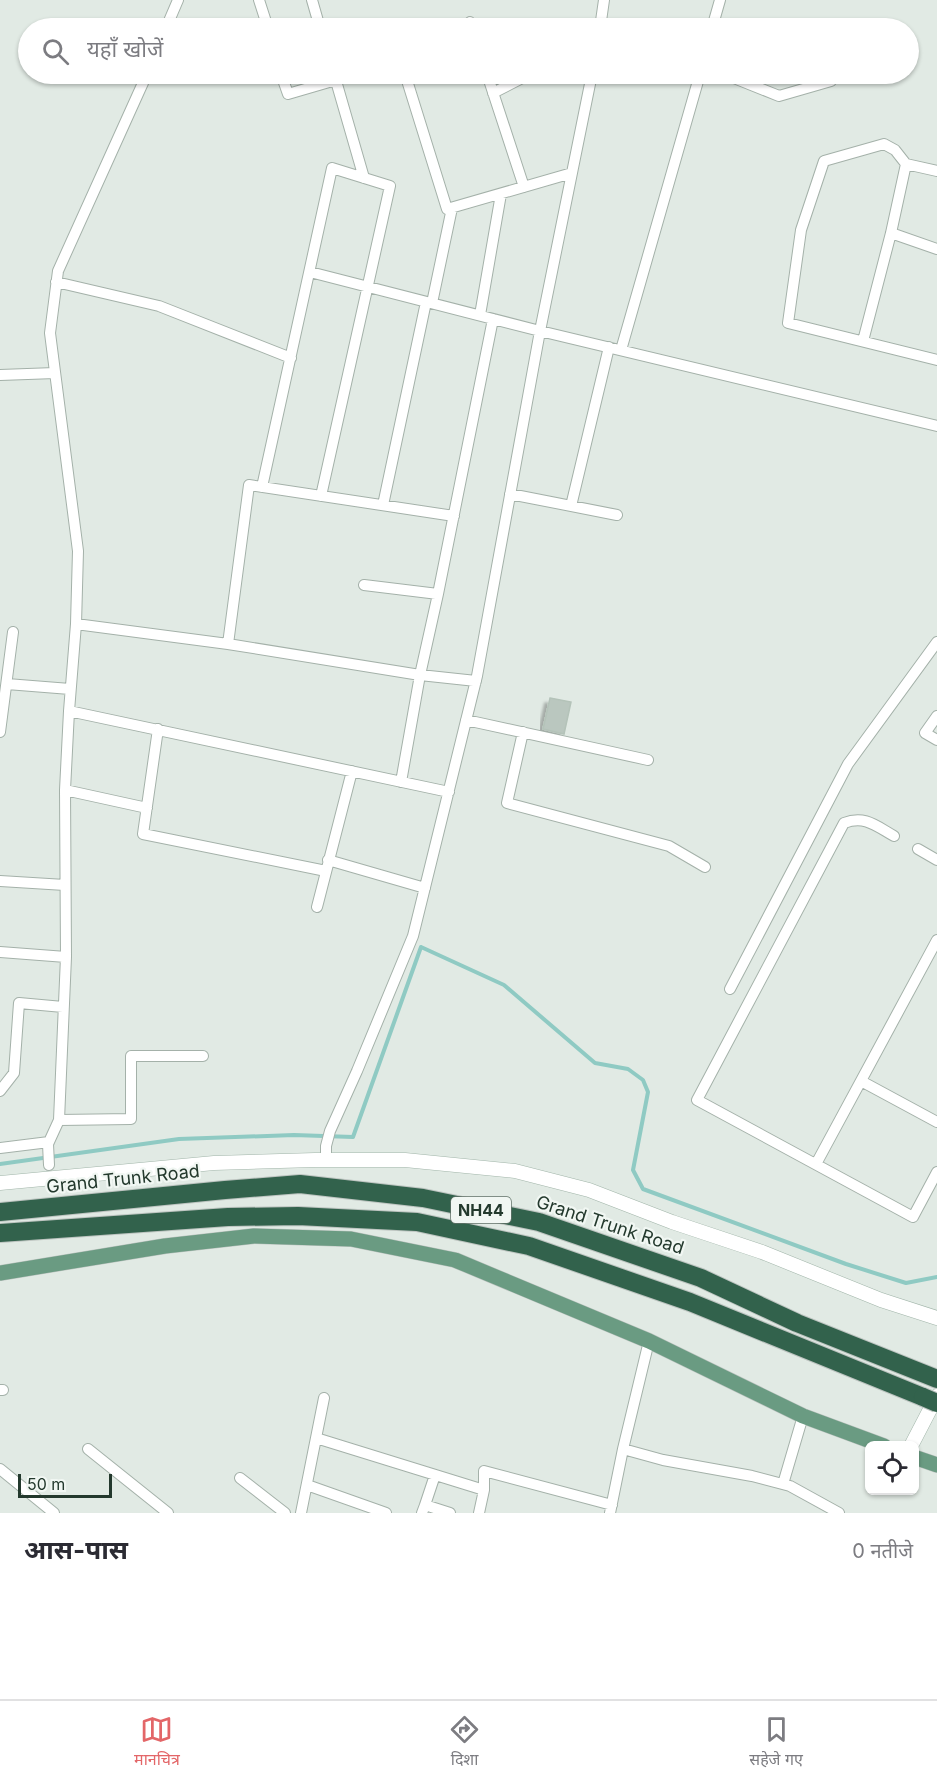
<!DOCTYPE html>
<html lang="hi">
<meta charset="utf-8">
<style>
:root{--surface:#fff;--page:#f2f2f3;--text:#2b2b33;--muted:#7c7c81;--line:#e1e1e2;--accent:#e36668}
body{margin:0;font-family:Inter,"Noto Sans Devanagari",sans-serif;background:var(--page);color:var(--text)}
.controls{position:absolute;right:18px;bottom:18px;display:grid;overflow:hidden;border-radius:9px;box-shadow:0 2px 4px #0004}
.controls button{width:54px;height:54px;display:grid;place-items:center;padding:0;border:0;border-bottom:2px solid var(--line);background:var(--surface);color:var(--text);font:30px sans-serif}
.scale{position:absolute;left:18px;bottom:15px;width:94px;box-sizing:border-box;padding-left:6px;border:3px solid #23392d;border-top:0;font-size:16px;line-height:21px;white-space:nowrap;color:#23392d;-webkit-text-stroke:4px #f1f7f3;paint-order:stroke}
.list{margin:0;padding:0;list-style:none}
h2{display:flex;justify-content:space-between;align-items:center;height:78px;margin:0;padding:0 24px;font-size:26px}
h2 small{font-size:20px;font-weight:400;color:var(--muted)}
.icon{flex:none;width:33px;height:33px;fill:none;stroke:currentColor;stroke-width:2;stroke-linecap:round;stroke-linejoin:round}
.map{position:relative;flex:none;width:937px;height:1513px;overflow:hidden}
.search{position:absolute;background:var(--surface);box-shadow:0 2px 4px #0004;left:18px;right:18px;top:18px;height:66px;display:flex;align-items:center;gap:15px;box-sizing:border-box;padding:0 21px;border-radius:33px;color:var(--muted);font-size:22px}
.sheet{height:186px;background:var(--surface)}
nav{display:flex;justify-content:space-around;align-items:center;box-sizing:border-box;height:84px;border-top:2px solid var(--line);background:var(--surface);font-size:16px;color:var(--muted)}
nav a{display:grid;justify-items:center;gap:3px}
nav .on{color:var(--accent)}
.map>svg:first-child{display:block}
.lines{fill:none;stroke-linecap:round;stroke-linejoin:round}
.stream{stroke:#8fcac3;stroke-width:4}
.building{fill:#bac7bf;stroke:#b4c3b9;stroke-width:1.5;filter:url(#shadow)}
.street-casing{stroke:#a4b1a9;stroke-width:12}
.secondary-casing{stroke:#a1b5a9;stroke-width:15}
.primary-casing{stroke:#bdc4c0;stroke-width:16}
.highway-casing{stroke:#bdc4c0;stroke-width:20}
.street{stroke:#fff;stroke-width:10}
.secondary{stroke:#fff;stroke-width:14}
.primary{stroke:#6a9b82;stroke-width:15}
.highway{stroke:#32624c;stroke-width:18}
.highway-bridge-casing{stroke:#bdc4c0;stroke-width:20;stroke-linecap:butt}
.highway-bridge{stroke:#32624c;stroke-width:18}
.labels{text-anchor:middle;stroke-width:4.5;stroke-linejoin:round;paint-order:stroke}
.shield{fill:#f1f7f3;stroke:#617268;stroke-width:1.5}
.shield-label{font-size:16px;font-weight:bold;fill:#23392d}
.street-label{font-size:18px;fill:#23392d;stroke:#f1f7f3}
</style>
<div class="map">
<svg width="937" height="1513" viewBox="0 0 937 1513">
<defs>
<filter id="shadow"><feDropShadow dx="-5" dy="5" stdDeviation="1.5" flood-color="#0004"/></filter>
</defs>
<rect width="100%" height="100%" fill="#e1eae4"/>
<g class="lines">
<path class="stream" d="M0 1164 179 1139 294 1135 353 1137 421 947 504 985 595 1063 628 1069 643 1080 648 1092 633 1170 643 1189 846 1264 906 1283 937 1277"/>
</g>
<path class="building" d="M550 698 571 702 564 734 543 729Z"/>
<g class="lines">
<g class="street-casing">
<path id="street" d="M259 0 268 28
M312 0 320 28
M470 22 472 28
M166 28 178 0
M600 28 604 0
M712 28 720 0
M281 74 288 94 336 80
M334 74 364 178
M405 74 447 209 572 173
M487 74 524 187
M724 74 779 96 831 81
M493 93 530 74 548 78 572 74
M906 164 895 150 884 144 824 161 801 230 788 323 937 360
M891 233 937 249
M310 272 540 331 937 426
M56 282 159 306 291 358
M432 303 452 208
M480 315 501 194
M863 341 891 233 906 164 937 171
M621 350 700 74
M0 375 55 373
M262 487 332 168 390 186 321 496
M510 494 617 515
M383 505 426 302
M571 506 609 347
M364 585 438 594
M76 624 228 644 420 675 476 681
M228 644 249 485 454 516
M7 684 70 689
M69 711 449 792
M937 716 925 733 937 740
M466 720 648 760
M158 729 143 834 326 871
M0 732 13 632
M523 732 507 803 669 846 705 867
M401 782 420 675 438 594 493 319
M65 790 147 808
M894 836C876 826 865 815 844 823L697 1100 913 1217 937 1172
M918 849 937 860
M328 860 425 888
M0 881 65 885
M317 907 352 771
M0 952 66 957
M730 989 848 764 937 642
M861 1081 937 1122
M0 1091 14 1073 19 1003 63 1007
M59 1120 131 1119V1056H203
M0 1148 49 1142
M326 1160V1146L330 1131 357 1071 413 936 477 676 540 331 592 74
M816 1164 937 940
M49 1165 48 1144 59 1120 66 957 65 790 69 711 76 624 78 551 50 333 58 271 147 74
M0 1390H3
M316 1438 484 1490
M88 1449 168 1513
M623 1449 663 1460 752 1476 790 1486 839 1513
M0 1469 54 1513
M240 1478 285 1513
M783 1484 803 1416
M307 1485 386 1513
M425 1505 435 1475
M301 1513 324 1398
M422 1513 425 1505 450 1513
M479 1513 484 1490V1471L612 1505
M610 1513 623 1449 649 1341"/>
</g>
<g class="secondary-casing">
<path id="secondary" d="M0 1183 214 1163 315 1160H405L515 1171 589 1190 672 1222 762 1252 881 1300 937 1318
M911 1446 937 1396"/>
</g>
<g class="primary-casing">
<path id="primary" d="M0 1273 165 1246 254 1236 351 1239 455 1260 649 1341 803 1416 884 1446
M914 1457 937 1465"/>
</g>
<g class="highway-casing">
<path id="highway" d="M0 1212 225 1190 300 1184 423 1198 539 1222 701 1278 797 1323 937 1379
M0 1233 228 1217 298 1216 417 1222 529 1246 690 1302 923 1397"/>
</g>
<use href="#street" class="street"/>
<use href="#secondary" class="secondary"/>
<use href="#primary" class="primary"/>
<use href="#highway" class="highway"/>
<g class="highway-bridge-casing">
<path id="highway-bridge" d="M923 1397 937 1403"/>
</g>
<use href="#highway-bridge" class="highway-bridge"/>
</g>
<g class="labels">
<rect class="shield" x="451" y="1197" width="60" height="26" rx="4.5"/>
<g class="shield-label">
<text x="481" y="1216">NH44</text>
</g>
<g class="street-label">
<text transform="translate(123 1179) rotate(-6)" y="6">Grand Trunk Road</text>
<text transform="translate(610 1225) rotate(18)" y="6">Grand Trunk Road</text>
</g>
</g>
</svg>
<div class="controls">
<button><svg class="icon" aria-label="locate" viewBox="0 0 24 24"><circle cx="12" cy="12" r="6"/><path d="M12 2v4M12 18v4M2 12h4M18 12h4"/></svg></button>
</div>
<div class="scale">50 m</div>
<div class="search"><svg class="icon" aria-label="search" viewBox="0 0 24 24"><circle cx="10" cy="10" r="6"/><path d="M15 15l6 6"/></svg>यहाँ खोजें</div>
</div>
<section class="sheet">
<h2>आस-पास<small>0 नतीजे</small></h2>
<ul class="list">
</ul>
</section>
<nav>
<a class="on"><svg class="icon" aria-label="map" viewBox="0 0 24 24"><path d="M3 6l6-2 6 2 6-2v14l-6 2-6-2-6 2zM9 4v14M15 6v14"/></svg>मानचित्र</a>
<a><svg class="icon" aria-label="directions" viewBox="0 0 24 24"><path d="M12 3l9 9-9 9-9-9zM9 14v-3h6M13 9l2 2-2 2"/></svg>दिशा</a>
<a><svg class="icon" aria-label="saved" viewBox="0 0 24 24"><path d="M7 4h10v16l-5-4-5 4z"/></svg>सहेजे गए</a>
</nav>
